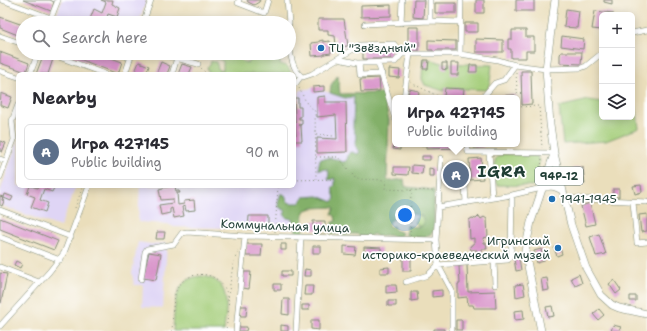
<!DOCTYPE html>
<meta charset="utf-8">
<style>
:root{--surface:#fff;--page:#f7f7f7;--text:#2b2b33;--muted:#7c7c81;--line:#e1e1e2;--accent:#1a73e8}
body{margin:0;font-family:"Shantell Sans",sans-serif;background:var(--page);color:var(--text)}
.controls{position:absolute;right:12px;top:12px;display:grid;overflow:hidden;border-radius:6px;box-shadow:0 2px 10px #0003}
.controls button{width:36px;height:36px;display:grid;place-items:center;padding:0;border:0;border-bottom:1px solid var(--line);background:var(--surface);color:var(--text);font:20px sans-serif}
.you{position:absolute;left:405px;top:215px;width:14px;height:14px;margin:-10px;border:3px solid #fff;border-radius:50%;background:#1a73e8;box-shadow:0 0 0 6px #1a73e833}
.badge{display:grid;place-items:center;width:26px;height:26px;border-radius:50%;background:var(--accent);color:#fff;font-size:13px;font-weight:700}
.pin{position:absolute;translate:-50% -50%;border:2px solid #fff;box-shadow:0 1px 4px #0006}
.popup{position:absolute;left:392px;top:95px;width:128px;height:52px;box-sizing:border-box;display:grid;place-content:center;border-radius:6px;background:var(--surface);filter:drop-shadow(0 1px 3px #0005);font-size:13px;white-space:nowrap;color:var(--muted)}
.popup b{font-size:15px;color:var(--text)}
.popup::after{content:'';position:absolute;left:50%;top:100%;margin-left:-8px;border:8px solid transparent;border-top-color:var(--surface)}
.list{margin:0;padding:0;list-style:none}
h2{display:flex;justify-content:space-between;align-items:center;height:52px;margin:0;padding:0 16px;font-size:17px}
h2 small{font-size:13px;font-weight:400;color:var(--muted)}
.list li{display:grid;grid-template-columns:26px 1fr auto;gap:12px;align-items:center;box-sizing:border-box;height:56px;margin:0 8px 8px;padding:0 8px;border:1px solid var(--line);border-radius:6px}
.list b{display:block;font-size:15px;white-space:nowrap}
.list p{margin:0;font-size:13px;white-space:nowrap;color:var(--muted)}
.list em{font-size:13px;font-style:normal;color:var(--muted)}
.icon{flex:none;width:22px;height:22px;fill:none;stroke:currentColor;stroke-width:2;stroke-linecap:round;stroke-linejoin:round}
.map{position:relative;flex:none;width:647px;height:331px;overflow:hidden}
.search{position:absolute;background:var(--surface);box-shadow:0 2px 10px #0003;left:16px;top:16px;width:280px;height:44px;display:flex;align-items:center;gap:10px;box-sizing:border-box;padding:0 14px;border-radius:22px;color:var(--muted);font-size:15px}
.panel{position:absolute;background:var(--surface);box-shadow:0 2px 10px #0003;left:16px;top:72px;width:280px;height:116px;border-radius:6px}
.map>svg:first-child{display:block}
.built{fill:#dfd5f5}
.green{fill:#a4cd79;stroke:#628556}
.forest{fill:#83b069;stroke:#51764e}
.building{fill:#d994ca}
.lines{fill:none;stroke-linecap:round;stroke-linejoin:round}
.minor-casing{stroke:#848e78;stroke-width:6}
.major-casing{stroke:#848e78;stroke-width:8}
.path{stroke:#848e78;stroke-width:1;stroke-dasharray:1 3;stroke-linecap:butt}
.minor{stroke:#fff;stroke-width:5}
.major{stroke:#fff;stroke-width:7}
.poi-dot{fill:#1f6fb2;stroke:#fff;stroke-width:1.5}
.labels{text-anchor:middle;stroke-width:3.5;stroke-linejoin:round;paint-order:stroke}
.shield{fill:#fff;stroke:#627771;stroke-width:1}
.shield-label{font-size:11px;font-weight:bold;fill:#1f3d34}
.poi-label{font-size:12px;fill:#1f3d34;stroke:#fff;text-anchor:start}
.street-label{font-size:12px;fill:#1f3d34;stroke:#fff}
.district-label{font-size:16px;font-weight:bold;letter-spacing:1px;fill:#1f3d34;stroke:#fff}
</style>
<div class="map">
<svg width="647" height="331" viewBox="0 0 647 331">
<rect width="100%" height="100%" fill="#fff"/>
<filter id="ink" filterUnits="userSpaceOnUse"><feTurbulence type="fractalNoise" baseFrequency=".025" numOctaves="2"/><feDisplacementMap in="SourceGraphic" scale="8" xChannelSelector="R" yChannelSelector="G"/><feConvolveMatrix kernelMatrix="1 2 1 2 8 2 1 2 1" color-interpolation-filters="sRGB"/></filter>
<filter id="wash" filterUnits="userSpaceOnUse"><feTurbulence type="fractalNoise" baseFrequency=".012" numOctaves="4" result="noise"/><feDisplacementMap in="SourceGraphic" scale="16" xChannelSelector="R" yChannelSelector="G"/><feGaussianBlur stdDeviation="0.9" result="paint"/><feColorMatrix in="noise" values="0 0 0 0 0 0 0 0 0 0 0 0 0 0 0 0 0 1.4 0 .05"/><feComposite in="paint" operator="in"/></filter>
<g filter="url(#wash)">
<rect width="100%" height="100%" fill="#eadebb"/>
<path class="built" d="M62 0H147L138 23H54Z
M324 86V91L346 98 383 95 380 119 337 207 302 208V229L174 227 168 224 138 222 140 186H294V141H302L301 126 302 124 299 92 301 90Z
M18 139V186H76L60 227 0 205V192Z
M138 242 151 244 167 243 163 308 142 307 143 285H134L132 273Z"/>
<path class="green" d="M210 53H238L240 60 246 63 250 62V53H287V57L280 61V64L288 67 292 74H209L207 67 210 64 211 61 216 62 219 71 223 70V61L215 58Z
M423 59 433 60 442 63 492 65 490 82 487 90 445 88 444 91 425 85 422 79Z
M589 100 602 102V117H632V106H636L639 128 606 141 563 144 559 107Z
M503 154 537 156 539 161 536 185 535 186 497 185 495 181V161L496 158Z
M415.5 221a5.5 5.5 0 1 1 11 0a5.5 5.5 0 1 1-11 0Z
M202 276C233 280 226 309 224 331H173C175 309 172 277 202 276Z"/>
<path class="forest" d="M338 75 340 94 383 93 389 120 387 179 389 181 404 179 405 186 407 187 434 190V231C427 239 416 238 406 235V226L421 227 424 223 422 216 403 212 390 221 388 224 389 227 393 226 395 230 401 232 402 234 399 237 384 235 378 237 373 234 370 236 360 237 357 234H350L345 236 337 234 331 235V234L334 229 332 227V223L336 221 335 216 332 214 334 209V207L312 208 304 211 303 229 306 234 301 236 296 233V228L293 225 294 219 287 218 284 214 286 211 279 207 278 202 281 193 285 195 288 202 291 203H300L304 197 318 196 333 202 335 198 332 188 335 185V180L334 178 330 180 328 179 329 172 327 169 319 170 318 169 320 159C328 158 335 157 342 162 348 162 347 158 349 153L352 152 357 154 360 152 355 145 357 138 353 128 354 97H352L345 98 330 93 331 85Z"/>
<g id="blocks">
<path class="building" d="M23 0H50L54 2 51 11Z
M101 0H113L112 4 120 8 117 17 108 14 105 23H98L90 19 94 9 102 13 106 2Z
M247 0H260L259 2 254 5 248 2Z
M414 0H424L423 18 413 17Z
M476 0H484V13H476Z
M516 0H534V11H516Z
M604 0H612V4L604 2Z
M435 3H456V13H435Z
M391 5V16L361 17V6Z
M566 9 579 11 577 28 564 27Z
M595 11 613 13V15H602V30L592 29Z
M0 17 23 25V37L0 28Z
M318 19H344L348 46 338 47 336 45 335 36 328 35V30H318Z
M465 23H478V32H465Z
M408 27H419V51H408Z
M512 30H526V37H534V51H526V58H511V49H508V39H512Z
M562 36 584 39 583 49 561 46Z
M476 39 503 40V52H476Z
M323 40V42L330 41 331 53 324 54V55L312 56 311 43 319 42V41Z
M428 40 456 41V50H436V52H433V50H428Z
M363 47H391V59H363Z
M0 52 29 63 26 72 0 63Z
M561 52H582L581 64 560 63V55Z
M44 53H55L48 74H36Z
M70 53H98L122 62 118 74 69 55Z
M424 60H429L428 69H423Z
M139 62 149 66 146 74H134Z
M161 62 170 66 167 74H156Z
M442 63H447V70L442 69Z
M451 63H459L458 75H451Z
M182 64 192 67 189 74H178Z
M470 65H477V72H469Z
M389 69 400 70 399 78 389 77Z
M521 71H531L532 104 522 105Z
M379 78 380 91 361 92 360 79Z
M324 86V91L313 92V87Z
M445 88 464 89 463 97 444 96Z
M409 89 419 91 418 98H408Z
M1 93 12 97 8 108 0 105Z
M515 95V98H488V96Z
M325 96V102H346L347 152 317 153V138L337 139 336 115 317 117V97Z
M294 98H298V107H301V117H299V119H302V124L299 125 301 126 302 141H294V135H296Z
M0 141 6 143 2 152 0 151Z
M394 144H400V150L393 149Z
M421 144H460V148L426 149V146H421Z
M474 144H484V147L474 148Z
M422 156H430V160H422Z
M481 158 483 179 470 180 469 159Z
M412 165 423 166 422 174 412 173Z
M394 167H409L408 175 394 174Z
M583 167 585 184 574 186 572 169Z
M429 168 434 169V176H429Z
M443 169 460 171V179L442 177Z
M641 185 642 192 635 194 633 186Z
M30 186 38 188 39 186H55L52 192 44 189 40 200 48 203 45 212 31 207 35 197 27 194Z
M171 186H175L176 191H179L180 193H177L178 205 184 204V201L194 200 195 210 186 211 185 206 182 207 184 216 174 218 172 208 170 209V213L161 215 159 205 173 203V199L161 200 159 189Z
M613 189H619V197H613Z
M5 194 13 197 11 201 4 198Z
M0 196 3 197 2 200 4 201 2 206 0 205Z
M590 203 595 224 586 226 581 206Z
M647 214V231L641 232 639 215Z
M249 216H268V229H248Z
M479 216 481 219 484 217 487 219 488 237 483 238 484 243H486L487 249H482V253H477V250H471L470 246H472V244H474V238L470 239 469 220 472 218 476 219Z
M0 218 58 241 54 250 0 229Z
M313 221H325V230H313Z
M157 232H165L164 239H156Z
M599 234 606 254 596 256 590 237Z
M246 244H262L261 256H246Z
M281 244H286V250H281Z
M313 246H321V253H313Z
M344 246 356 247 355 255 344 254Z
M559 246 562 254 557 256 554 248Z
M364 247 381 248V256L364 255Z
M541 249 544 261 537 263 534 251Z
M149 252 161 254 156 280 143 278Z
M403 255H411V271H403Z
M519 258 521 270 516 271 514 259Z
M16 261 22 264 20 268 14 265Z
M467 265 468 292 495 291 496 308H474L473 305H468L467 297 458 298V284H460L459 266Z
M389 267V273H380V268Z
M305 269 311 270V276H304Z
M282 271H291V276H282Z
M244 272H251L249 289 242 288Z
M0 273 7 274 1 303H0Z
M579 274 582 283 575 286 571 278Z
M547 278 549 290 543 291 541 279Z
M614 280 621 290 616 294 609 284Z
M274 284H281V290H274Z
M523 284 525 295 516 297 515 285Z
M386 285H396L397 292 386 293Z
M305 286H313L312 295H304Z
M442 290V296L432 297V291Z
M411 292H417L418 300 411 301Z
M630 296H636V301H630Z
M283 299H289V315L282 314Z
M388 301H396V306H388Z
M302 305H309V310H302Z
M241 306H247L246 316H240Z
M552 306 554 316 548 317 546 307Z
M599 309 604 315 598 320 593 314Z
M523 310 524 319 515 320 514 311Z
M311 320H319V330L311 329Z
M456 320H462V330H456Z
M281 325 288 326V331H281Z
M613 325 621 327 619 331H611Z
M239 327H247L246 331H239Z
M434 329H444V331H434Z"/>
</g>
</g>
<g filter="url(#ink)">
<use href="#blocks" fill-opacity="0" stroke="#848e78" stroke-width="1"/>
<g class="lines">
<g class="minor-casing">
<path id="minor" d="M2 0 51 18
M239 0 238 3 264 13 268 0
M287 0 289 23
M430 21V0
M49 23 58 0
M143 23 151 0
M401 23 402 0
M365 24 430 21 460 22
M289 27C290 42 288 65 301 76
M632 33 647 30
M0 36 23 44
M61 53 59 57 105 74
M116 53 130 58
M158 53 198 64
M460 54 461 0
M338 59 357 63 395 62 402 54
M359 63 360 75 382 74
M378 63 395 119
M0 71 18 77
M30 74 38 53
M125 74 132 53
M172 74 177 58
M301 76 303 77 312 74 360 45 394 44 402 54H460L498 60 515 65 546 69 581 68 586 66 602 53
M294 84 296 83 301 76
M404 98 410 54
M481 98 483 97 495 83 504 80 515 65
M467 144 468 152 554 153
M489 152 492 198
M441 158 436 240 438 265 452 291V331
M0 159 6 161
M464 167 466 203
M0 177 14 140 12 121 18 105
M564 198 647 202
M633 202 637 243 647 242
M438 207 512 195 542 188
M0 210 71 237
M0 237 60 260
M494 261 495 285
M438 265 508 260 511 254 512 195
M0 267 39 282
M141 279 145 252 147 249 174 244 182 233 187 232 245 236 436 240
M406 282 428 275 438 265
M0 326 49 272 64 253 89 186
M236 331 245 236
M296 331 301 237"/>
</g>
<g class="major-casing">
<path id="major" d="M555 0 546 69 550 124 554 153 571 225 586 268 601 295 612 305 619 308 647 314
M542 188C550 185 554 186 562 190
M541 331 525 251 531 222 554 154"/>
</g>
<path class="path" d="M201 68 207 74
M516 73 518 106
M411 83 442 98
M299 88 307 104 315 111 316 179
M517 107 539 106 542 148
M316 134C324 134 327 136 334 136
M316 157H338L356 179 386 180 385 189 433 191
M541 172 542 158
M294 180 336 179
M75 208 83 186
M275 232 278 186
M410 235 411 190
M228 297 233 265 238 250
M172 331C173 319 172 303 176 291 185 269 217 269 226 291 231 303 227 319 226 331"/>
<use href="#minor" class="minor"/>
<use href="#major" class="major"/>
</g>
</g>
<g class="poi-dot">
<circle cx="321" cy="48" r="4"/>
<circle cx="552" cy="199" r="4"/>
<circle cx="558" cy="248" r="4"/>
</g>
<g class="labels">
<rect class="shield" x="535" y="167" width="48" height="18" rx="3"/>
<g class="shield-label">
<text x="559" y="180">94Р-12</text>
</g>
<g class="poi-label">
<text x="329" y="52">ТЦ "Звёздный"</text>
<text x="560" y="203">1941-1945</text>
<text x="550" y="245" text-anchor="end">Игринский<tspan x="550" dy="14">историко-краеведческий музей</tspan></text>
</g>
<g class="street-label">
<text transform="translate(285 226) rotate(2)" y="4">Коммунальная улица</text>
</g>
<g class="district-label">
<text x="502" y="177">IGRA</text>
</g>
</g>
</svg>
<div class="controls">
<button>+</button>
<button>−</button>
<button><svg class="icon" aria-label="layers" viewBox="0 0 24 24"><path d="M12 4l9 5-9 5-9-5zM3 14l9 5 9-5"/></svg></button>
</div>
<div class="you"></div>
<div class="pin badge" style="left:456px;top:175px;background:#5c6f8a">A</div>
<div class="popup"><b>Игра 427145</b>Public building</div>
<div class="search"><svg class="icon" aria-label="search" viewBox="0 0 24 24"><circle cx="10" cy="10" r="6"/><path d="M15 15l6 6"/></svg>Search here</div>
<section class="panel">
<h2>Nearby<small></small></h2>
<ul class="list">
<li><span class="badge" style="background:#5c6f8a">A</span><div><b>Игра 427145</b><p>Public building</p></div><em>90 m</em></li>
</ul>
</section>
</div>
